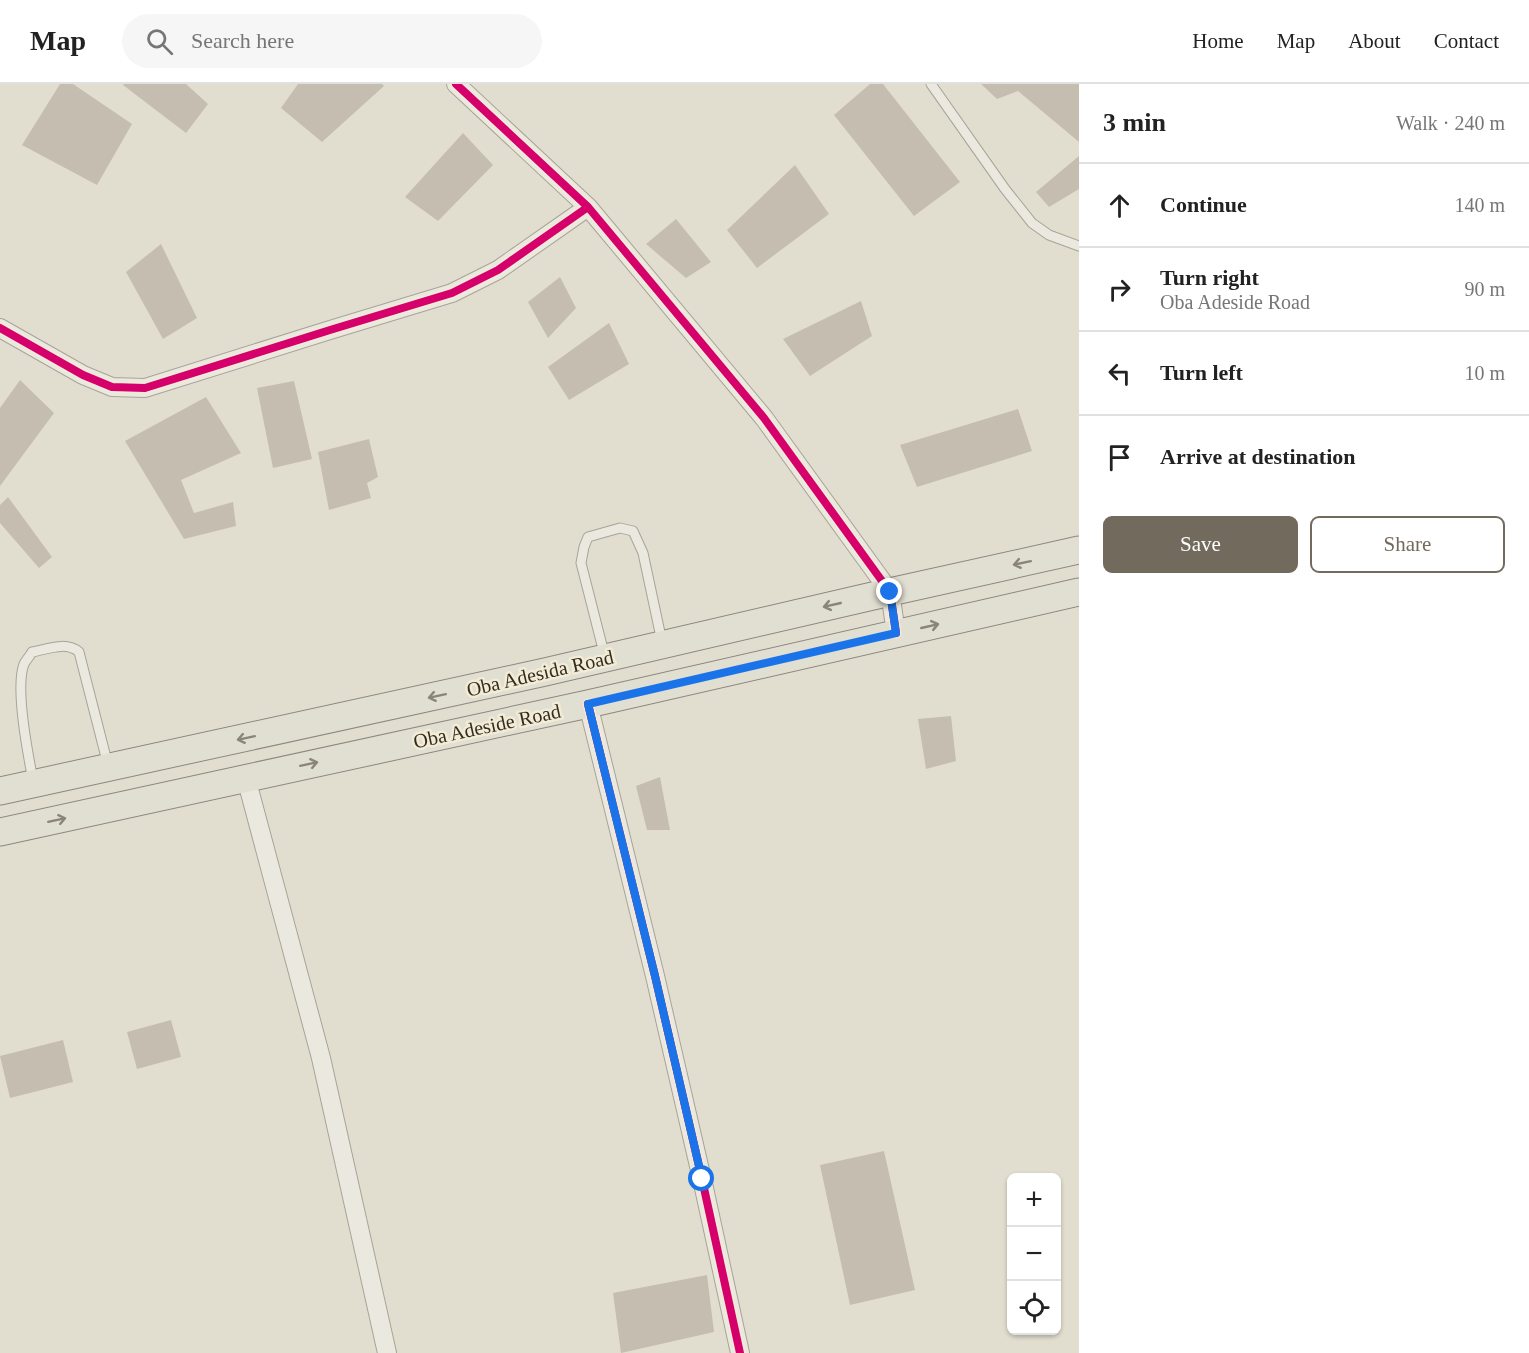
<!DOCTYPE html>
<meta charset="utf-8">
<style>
:root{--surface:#fff;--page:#f6f6f6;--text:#222;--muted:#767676;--line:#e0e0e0;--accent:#726a5d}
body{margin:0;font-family:Georgia,serif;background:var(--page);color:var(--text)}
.controls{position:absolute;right:18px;bottom:18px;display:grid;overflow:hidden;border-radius:9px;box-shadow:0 2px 4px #0004}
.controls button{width:54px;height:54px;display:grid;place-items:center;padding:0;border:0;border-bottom:2px solid var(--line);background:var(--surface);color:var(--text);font:30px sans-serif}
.stop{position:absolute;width:18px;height:18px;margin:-14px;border:4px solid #1a73e8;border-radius:50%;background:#fff}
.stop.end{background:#1a73e8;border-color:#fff;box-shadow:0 2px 6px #0008}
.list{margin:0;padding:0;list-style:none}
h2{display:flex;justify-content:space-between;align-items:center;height:78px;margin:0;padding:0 24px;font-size:26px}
h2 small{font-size:20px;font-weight:400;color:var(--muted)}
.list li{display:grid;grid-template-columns:39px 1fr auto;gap:18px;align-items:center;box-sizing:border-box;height:84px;padding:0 24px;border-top:2px solid var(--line)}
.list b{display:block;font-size:22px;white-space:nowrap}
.list p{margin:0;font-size:20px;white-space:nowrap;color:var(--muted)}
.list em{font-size:20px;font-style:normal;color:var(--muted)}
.actions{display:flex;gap:12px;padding:18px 24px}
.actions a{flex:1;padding:14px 0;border:2px solid var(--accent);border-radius:9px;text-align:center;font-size:21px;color:var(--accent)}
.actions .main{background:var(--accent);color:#fff}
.icon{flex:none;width:33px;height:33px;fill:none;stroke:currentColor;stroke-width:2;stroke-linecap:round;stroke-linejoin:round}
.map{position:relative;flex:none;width:1079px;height:1269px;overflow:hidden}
header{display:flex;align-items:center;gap:36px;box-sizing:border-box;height:84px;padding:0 30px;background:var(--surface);border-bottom:2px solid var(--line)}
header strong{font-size:28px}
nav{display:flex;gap:33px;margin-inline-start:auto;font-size:21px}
.search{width:420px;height:54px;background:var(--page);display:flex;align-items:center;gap:15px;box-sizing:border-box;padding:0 21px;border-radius:33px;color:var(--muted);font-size:22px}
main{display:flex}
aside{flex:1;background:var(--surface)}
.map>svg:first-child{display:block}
.building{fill:#c5bdb0}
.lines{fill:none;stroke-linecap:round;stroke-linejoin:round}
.lane-casing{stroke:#a8a397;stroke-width:11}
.street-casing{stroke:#a8a397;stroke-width:20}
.primary-casing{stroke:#8d887e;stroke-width:29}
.lane{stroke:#eae8df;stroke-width:9}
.street{stroke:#eae8df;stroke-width:18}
.primary{stroke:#e1ded2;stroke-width:27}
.cycleway-casing{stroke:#f2ecd6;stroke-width:11}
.cycleway{stroke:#d6006c;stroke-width:8}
.oneway{stroke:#8b8579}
.route{stroke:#1a73e8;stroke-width:8}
.labels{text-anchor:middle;stroke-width:5;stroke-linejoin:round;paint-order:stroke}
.street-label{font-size:20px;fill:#352c20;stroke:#f2ecd6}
</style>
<header>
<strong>Map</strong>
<div class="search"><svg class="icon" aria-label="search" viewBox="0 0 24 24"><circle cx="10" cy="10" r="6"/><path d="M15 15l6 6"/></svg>Search here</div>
<nav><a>Home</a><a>Map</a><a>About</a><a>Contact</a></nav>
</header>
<main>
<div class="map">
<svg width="1079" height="1269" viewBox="0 0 1079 1269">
<rect width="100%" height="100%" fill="#e2decf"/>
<path class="building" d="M60 0H73L132 40 97 101 22 61Z
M124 0H186L208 20 186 49 123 1Z
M298 0H382L384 2 322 58 281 24Z
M870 0H883L960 98 914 132 834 31Z
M981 0H1079V58L1018 7 997 15Z
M463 49 493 81 438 137 405 113Z
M1079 72V105L1049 123 1036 108Z
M795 81 829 130 757 184 727 146Z
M676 135 711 178 686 194 646 160Z
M161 160 197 234 163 255 126 188Z
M560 193 576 224 548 254 528 218Z
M861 217 872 252 810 292 783 255Z
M609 239 629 280 569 316 548 283Z
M20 296 54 329 0 402V324Z
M294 297 312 375 273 384 257 304Z
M206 313 241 369 181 396 194 429 233 418 236 442 184 455 125 357Z
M1018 325 1032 367 917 403 900 361Z
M369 355 378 393 367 399 371 414 329 426 318 368Z
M8 413 52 473 39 484 0 439V421Z
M951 632 956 677 926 685 918 635Z
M660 693 670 746H647L636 702Z
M171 936 181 973 137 985 127 948Z
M63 956 73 998 10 1014 0 972Z
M884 1067 915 1206 850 1221 820 1081Z
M707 1191 714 1248 621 1269 613 1209Z"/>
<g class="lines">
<g class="lane-casing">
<path id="lane" d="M931 0 1005 105 1032 139 1049 151 1079 162
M605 573 581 479 584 463 588 453 620 444 633 447 643 469 662 558
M33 696C28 671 15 603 24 580 26 576 30 572 32 568 48 565 66 557 79 568L108 681"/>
</g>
<g class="street-casing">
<path id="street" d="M456 0 588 123 764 334 890 508 896 549
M0 244 83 291 112 303 145 304 330 246 452 209 498 186 588 123
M588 620 655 892 702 1095 740 1269
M246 694 321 974 387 1269"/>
</g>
<g class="primary-casing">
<path id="primary" d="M0 707 545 588 890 508 1079 466
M0 748 588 620 1079 508"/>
</g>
<use href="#lane" class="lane"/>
<use href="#street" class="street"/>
<use href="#primary" class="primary"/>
<g class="cycleway-casing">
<path id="cycleway" d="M456 0 588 123 764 334 890 508 896 549
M0 244 83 291 112 303 145 304 330 246 452 209 498 186 588 123
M588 620 655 892 702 1095 740 1269"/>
</g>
<use href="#cycleway" class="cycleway"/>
</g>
<defs><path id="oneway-shaft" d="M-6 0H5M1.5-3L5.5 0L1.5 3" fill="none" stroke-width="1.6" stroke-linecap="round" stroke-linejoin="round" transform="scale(1.5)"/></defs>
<g class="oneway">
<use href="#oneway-shaft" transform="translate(1022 479) rotate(168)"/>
<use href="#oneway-shaft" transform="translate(832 521) rotate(167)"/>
<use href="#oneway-shaft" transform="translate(930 542) rotate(-13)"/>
<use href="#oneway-shaft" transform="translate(437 612) rotate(168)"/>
<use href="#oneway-shaft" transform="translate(246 654) rotate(168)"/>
<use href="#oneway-shaft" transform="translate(309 680) rotate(-12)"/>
<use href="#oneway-shaft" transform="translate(57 736) rotate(-12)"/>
</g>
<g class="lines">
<path class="route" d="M702 1095 655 892 588 620 896 549 890 508"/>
</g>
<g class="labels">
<g class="street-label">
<text transform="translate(540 589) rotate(-13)" y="7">Oba Adesida Road</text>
<text transform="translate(487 642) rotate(-12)" y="7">Oba Adeside Road</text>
</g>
</g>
</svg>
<div class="controls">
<button>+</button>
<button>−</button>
<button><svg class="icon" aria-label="locate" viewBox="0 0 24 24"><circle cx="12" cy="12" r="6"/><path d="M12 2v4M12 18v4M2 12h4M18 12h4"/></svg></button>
</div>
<div class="stop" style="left:702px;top:1095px"></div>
<div class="stop end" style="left:890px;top:508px"></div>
</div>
<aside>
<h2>3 min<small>Walk · 240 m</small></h2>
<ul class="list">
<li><svg class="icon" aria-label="ahead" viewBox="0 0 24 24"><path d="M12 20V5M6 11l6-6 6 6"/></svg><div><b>Continue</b></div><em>140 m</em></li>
<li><svg class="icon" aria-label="right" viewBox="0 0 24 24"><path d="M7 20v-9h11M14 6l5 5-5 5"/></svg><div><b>Turn right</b><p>Oba Adeside Road</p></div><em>90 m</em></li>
<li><svg class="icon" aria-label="left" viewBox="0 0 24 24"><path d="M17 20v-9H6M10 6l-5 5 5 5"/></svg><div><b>Turn left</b></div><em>10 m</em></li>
<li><svg class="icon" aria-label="arrive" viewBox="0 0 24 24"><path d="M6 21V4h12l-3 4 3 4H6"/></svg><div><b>Arrive at destination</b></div></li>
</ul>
<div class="actions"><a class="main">Save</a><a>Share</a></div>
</aside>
</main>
